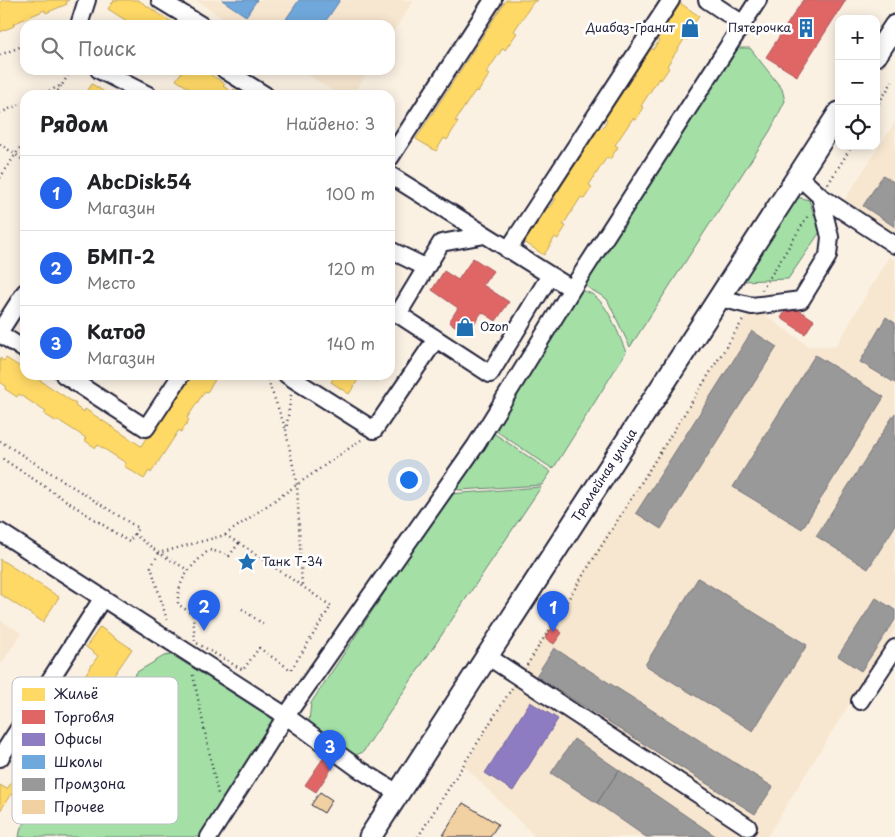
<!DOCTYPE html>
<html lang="ru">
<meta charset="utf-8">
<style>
:root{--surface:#fff;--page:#f6f6f6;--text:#202124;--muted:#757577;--line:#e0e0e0;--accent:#2563eb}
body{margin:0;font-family:"Playpen Sans",sans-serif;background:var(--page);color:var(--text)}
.controls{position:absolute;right:15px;top:15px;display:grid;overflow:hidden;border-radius:10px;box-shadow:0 2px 12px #0003}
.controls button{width:45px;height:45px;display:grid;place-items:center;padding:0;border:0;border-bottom:1px solid var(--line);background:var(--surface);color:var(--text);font:25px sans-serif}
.you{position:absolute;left:408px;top:479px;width:18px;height:18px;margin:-12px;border:4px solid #fff;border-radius:50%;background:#1a73e8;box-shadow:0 0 0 8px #1a73e833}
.badge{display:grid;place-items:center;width:32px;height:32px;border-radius:50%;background:var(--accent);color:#fff;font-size:16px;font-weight:700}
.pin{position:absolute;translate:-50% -41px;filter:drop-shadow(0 1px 2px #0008)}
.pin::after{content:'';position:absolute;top:26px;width:18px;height:15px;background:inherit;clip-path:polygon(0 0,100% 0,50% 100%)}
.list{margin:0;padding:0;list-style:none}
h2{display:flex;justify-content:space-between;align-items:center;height:65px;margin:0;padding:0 20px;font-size:21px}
h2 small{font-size:16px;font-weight:400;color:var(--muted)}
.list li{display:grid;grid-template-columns:32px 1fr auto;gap:15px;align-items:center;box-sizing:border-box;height:75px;padding:0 20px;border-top:1px solid var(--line)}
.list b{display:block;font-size:19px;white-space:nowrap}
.list p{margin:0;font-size:16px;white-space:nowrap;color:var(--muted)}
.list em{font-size:16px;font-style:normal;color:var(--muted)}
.icon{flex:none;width:28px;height:28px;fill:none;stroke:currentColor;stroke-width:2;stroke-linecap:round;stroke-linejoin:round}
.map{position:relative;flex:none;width:895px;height:837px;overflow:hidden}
.search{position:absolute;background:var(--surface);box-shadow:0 2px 12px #0003;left:20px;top:20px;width:375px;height:55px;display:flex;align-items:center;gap:12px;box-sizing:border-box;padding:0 18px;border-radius:15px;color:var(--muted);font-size:19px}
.panel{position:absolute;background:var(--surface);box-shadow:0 2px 12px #0003;left:20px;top:90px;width:375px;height:290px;border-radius:15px}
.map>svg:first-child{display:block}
.built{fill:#f8e7d0}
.green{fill:#a4e0a6;stroke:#638170}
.homes{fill:#ffd966;stroke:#bda259}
.shops{fill:#e06666;stroke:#a75259}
.offices{fill:#8e7cc3;stroke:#6e619a}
.schools{fill:#6fa8dc;stroke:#5880ac}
.industry{fill:#999;stroke:#75757d}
.building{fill:#f1d0a2;stroke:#22223b}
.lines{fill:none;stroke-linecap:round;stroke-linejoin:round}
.minor-casing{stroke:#22223b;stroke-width:20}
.major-casing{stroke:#22223b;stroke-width:25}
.path{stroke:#22223b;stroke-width:2.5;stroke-dasharray:1 4;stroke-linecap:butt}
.minor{stroke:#fff;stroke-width:16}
.major{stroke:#fff;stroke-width:21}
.labels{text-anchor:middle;stroke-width:5;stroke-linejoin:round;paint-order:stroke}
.poi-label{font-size:12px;fill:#22223b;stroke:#fff;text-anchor:end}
.street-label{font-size:12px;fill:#22223b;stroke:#fff}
.key{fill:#fff;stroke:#bdbdc4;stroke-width:1}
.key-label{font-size:14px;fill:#22223b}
</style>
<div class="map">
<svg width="895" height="837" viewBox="0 0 895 837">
<rect width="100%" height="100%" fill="#fbf1e3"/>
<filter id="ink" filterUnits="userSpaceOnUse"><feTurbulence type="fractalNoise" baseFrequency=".02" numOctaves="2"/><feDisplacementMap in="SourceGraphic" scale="10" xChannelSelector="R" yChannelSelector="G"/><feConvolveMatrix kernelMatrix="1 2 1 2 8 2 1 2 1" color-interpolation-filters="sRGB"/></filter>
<g filter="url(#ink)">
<path class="built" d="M195 0H414L390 37V25H233Z
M301 70H369L353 95H339Z
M895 122V240L842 203Z
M889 256 895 260V630L767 837H535L464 766 579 578 752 306 809 346H836Z
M0 620 22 633 0 666Z"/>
<path class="green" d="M739 48H750L782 89 785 101 770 131 630 347 607 299 587 287V276L730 54Z
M797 197 809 200 820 232 788 279 742 281Z
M581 291C605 291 618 334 626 352L553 469 496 431 495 427 578 293Z
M495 434 551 472 542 485 460 490 455 489 490 435Z
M541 487 363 752 356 755 318 733 309 721 311 703 450 494Z
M172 655 270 715 273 724 206 837H19L21 827 39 810 50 796 59 777 98 732 117 699 137 672 164 656Z"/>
<path class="homes" d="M4 0H69L66 2 67 4 46 13 45 10 13 24 14 26 0 32V2Z
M114 0H138L176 25H127L125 23 127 21 108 9Z
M506 0H538L536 2 534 1 514 31 517 33 505 50 503 48 486 73 489 75 478 92 475 91 455 121 458 122 447 140 444 138 436 151 416 139Z
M680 3 699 16 692 26 695 28 687 40 685 38 667 66 669 68 661 80 659 78 641 106 643 107 636 120 633 118 615 145 618 147 610 159 607 157 589 185 592 187 584 199 581 197 563 225 566 226 558 239 555 237 544 255 524 242 547 207 550 208 556 199 553 198 599 127 602 129 607 120 605 118 651 48 653 50 659 41 657 39Z
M183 70H204L225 84 223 86 232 92 234 89 242 95H194L195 92 176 80Z
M92 84 109 95H85Z
M0 358 4 361 6 358 25 370V375H32L76 404 75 406 84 412 85 409 141 446 171 400 173 402 179 393 177 391 187 375H215L213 379 215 380 207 392 205 391 187 418 189 420 181 432 179 430 151 473 149 471 144 479 124 466 126 463 98 445 96 448 84 440 86 438 58 420 57 422 44 414 46 412 19 394 17 397 5 389 6 386 0 382Z
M335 375H361L349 394 331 382Z
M368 375H382L378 381Z
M0 559 59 597 43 622 0 594Z
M100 627 132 649 26 804 11 794 0 811V785L7 789 98 656 86 647Z"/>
<path class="shops" d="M803 0H846L797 76 766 57Z
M473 258 493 271 483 285 509 302 496 321 482 312 467 334 449 322 458 308 432 290 444 271 458 280Z
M790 304 814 320 805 334 781 318Z
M553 626 562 633 554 644 545 638Z
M326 754 336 762 316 792 305 785Z"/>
<path class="offices" d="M530 702 558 719 513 791 485 773Z"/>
<path class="schools" d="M222 0H257L246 16Z
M299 0H340L323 25H295L286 19Z"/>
<path class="industry" d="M883 175 895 183V227L863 206Z
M886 317 895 323V383L860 362Z
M752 331 777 347 661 529 636 513Z
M815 355 884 397 802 529 733 487Z
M895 413V526L868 569 816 536Z
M698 578 807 645 753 731 645 665Z
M876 598 895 610V620L861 671 838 656Z
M554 648 773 787 755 814 536 676Z
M574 739 619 770 597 803 551 773Z
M619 770 717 837H646L597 803Z"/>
<path class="building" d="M320 792 332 800 324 813 311 805Z
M463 803 498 824 490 837H442Z"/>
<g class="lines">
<g class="minor-casing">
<path id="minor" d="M160 0 201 25
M707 0 743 24
M79 25 87 0
M99 70 148 95
M225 70 265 95
M390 158 493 0
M390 175 572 289
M820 196 895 245
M485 235 441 243 398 314 490 374 549 277
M390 250 425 267
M508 250 671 0
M720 298 752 306 801 300 828 256 830 237 820 196 798 176
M0 331 25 292
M0 334 25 350
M64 375 146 428 181 375
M287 375 374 430 436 339
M0 532 286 716 359 769 398 793
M487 656 748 827
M860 701 895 648
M0 758 102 599
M209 837 286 716 476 445 572 289 758 0"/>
</g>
<g class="major-casing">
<g id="major">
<path d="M876 55 895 26"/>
<path id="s1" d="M370 837 839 113"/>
</g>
</g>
<path class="path" d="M0 55 25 45
M40 95 62 85 71 70
M55 95 61 86
M876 107 895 78
M0 113 25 102
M0 144 25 161
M0 178 25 140
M828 184 852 146
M762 290 809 214
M266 375 286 430
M291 395 286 431 297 485 302 586
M0 441 138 528 129 542 0 457
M134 534 159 553 188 570
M225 535 361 440
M239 543 331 606 291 670 259 648 243 670 195 642 193 615 178 604C177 579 191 566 209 550L222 553 229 556Z
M242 609 263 624
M167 620 151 567 159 553 225 535 239 543
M527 665 743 320
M193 675 218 794
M418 837 512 688"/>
<use href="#minor" class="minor"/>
<use href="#major" class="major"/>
</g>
</g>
<defs>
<g id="shop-bare" transform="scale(1.5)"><path d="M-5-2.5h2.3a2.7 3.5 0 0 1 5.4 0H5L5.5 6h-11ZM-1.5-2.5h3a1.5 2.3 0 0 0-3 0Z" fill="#1f6fb2" stroke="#fff" stroke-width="2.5" paint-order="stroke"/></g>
<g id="building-bare" transform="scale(1.5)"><path d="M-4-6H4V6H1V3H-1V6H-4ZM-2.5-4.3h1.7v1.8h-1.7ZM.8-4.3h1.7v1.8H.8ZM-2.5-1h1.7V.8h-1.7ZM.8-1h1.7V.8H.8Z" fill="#1f6fb2" stroke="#fff" stroke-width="2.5" paint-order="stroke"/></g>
<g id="sight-bare" transform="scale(1.5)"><path d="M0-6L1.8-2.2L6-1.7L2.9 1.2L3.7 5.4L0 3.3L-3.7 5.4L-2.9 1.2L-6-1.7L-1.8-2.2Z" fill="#1f6fb2" stroke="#fff" stroke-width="2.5" paint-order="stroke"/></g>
</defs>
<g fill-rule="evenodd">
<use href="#shop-bare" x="690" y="28"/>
<use href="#building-bare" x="806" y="28"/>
<use href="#shop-bare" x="465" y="327"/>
<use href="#sight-bare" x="247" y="562"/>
</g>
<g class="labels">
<g class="poi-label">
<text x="675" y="32">Диабаз-Гранит</text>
<text x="791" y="32">Пятерочка</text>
<text x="480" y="331" text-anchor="start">Ozon</text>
<text x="262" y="566" text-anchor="start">Танк Т-34</text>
</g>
<g class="street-label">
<text dy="4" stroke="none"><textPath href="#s1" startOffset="431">Троллейная улица</textPath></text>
</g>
</g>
<rect x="12" y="677" width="166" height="147" rx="8" class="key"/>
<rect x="22" y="688" width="23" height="13" fill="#ffd966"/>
<rect x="22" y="710" width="23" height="14" fill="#e06666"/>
<rect x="22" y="733" width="23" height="13" fill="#8e7cc3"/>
<rect x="22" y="755" width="23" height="14" fill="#6fa8dc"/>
<rect x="22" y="778" width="23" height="13" fill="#999"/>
<rect x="22" y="800" width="23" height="14" fill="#f1d0a2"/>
<g class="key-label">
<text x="54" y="699">Жильё</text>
<text x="54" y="722">Торговля</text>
<text x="54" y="744">Офисы</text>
<text x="54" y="767">Школы</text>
<text x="54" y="789">Промзона</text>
<text x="54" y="812">Прочее</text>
</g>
</svg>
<div class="controls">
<button>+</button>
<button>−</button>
<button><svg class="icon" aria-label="locate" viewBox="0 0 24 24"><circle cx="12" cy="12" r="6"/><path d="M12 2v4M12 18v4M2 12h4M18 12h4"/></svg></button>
</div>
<div class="you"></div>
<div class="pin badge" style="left:553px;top:632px">1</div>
<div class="pin badge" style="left:204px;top:631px">2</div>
<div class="pin badge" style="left:330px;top:771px">3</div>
<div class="search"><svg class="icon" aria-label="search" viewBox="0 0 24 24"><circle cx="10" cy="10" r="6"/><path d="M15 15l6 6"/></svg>Поиск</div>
<section class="panel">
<h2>Рядом<small>Найдено: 3</small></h2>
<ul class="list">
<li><span class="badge">1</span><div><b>AbcDisk54</b><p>Магазин</p></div><em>100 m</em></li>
<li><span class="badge">2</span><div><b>БМП-2</b><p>Место</p></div><em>120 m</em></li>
<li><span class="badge">3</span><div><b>Катод</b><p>Магазин</p></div><em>140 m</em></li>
</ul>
</section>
</div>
